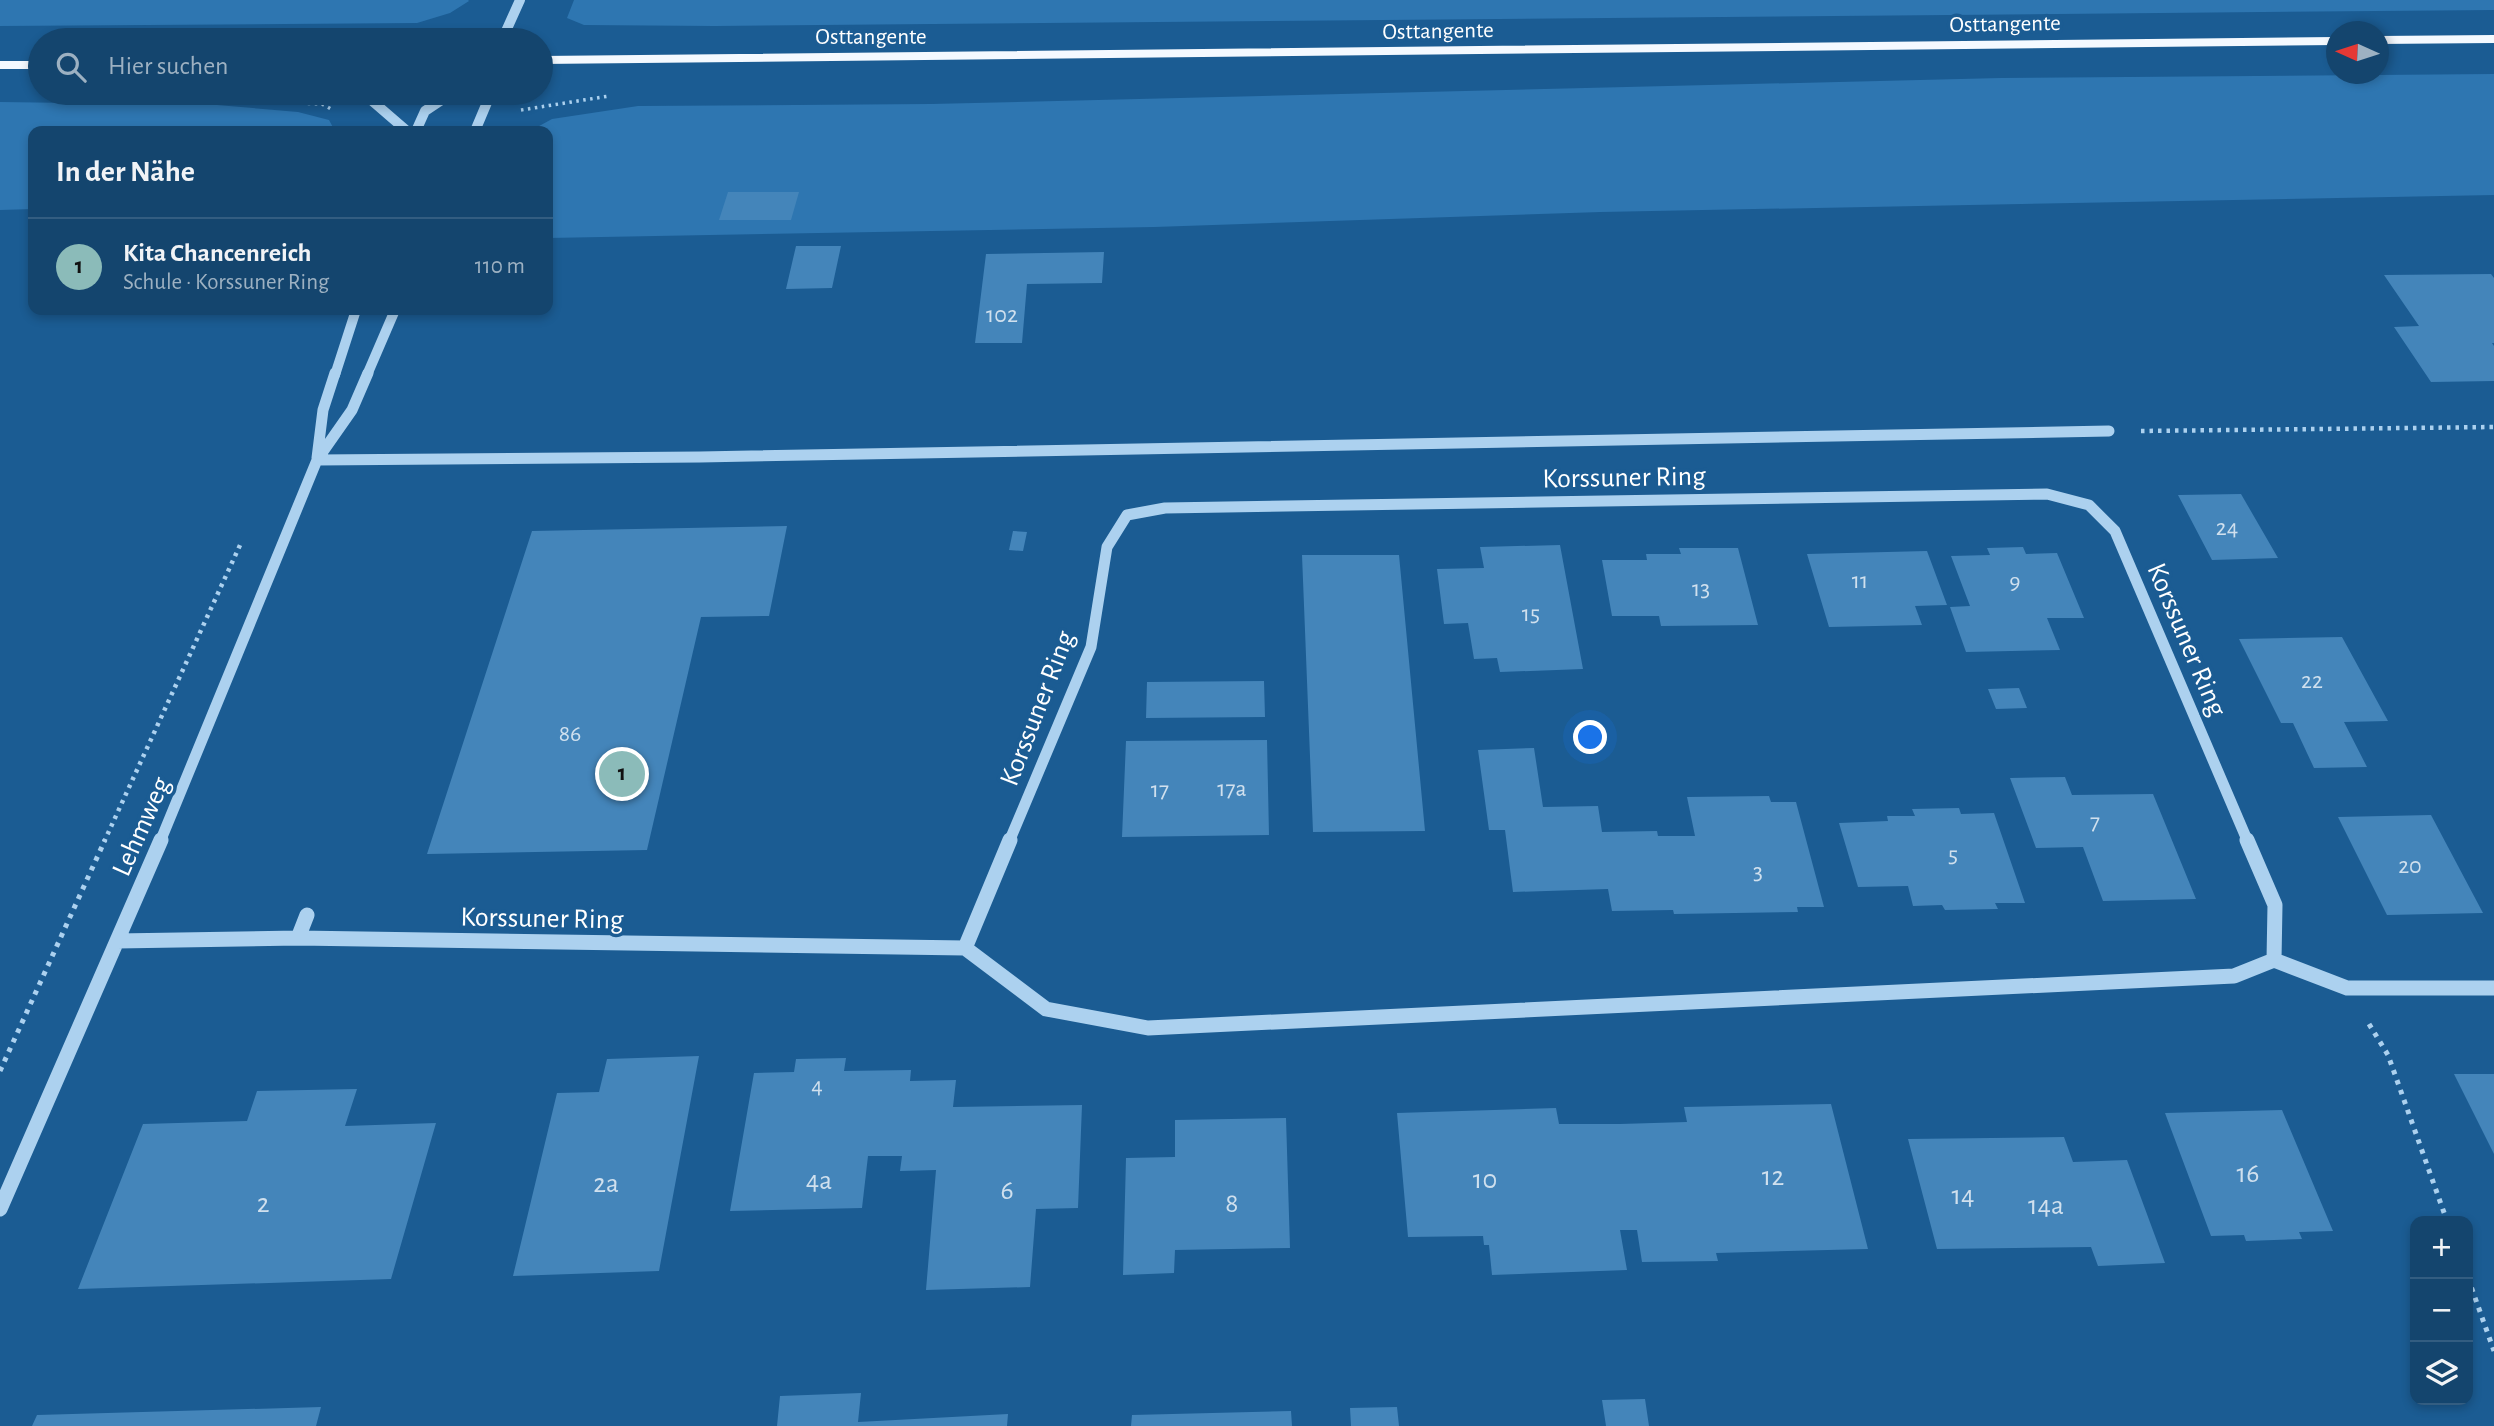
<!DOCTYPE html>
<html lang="de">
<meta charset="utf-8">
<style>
:root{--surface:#14456e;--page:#214f76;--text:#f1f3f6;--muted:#9db1c2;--line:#335d81;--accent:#8bbbb9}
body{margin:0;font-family:"Alegreya Sans",sans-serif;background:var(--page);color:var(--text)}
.controls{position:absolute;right:21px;bottom:21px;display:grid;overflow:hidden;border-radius:14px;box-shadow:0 4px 10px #0003}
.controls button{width:63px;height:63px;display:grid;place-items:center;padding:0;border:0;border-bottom:2px solid var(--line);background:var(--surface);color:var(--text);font:35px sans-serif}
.compass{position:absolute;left:2326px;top:21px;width:63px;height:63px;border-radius:50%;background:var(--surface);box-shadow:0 4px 10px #0003;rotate:273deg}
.you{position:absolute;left:1591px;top:738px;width:24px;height:24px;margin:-18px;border:5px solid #fff;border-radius:50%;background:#1a73e8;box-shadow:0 0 0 10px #1a73e833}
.badge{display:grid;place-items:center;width:46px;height:46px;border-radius:50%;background:var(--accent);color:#111;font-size:23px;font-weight:700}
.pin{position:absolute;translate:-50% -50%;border:4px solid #fff;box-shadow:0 2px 7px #0006}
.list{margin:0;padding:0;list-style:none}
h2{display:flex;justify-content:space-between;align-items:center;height:91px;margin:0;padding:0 28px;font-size:30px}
h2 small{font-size:23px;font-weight:400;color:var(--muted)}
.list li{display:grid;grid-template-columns:46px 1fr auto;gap:21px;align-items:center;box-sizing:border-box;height:98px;padding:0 28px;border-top:2px solid var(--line)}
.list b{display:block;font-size:26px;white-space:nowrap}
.list p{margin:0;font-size:23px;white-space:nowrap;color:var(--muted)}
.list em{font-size:23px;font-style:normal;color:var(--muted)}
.icon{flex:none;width:38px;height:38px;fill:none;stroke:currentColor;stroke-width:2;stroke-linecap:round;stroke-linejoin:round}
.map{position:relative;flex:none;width:2494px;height:1426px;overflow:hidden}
.search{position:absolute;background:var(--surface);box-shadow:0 4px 10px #0003;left:28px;top:28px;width:525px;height:77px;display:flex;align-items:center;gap:18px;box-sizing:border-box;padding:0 24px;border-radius:38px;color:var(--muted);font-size:26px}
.panel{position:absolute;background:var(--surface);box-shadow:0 4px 10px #0003;left:28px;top:126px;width:525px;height:189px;border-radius:14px}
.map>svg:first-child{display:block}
.green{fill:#2e76b1}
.building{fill:#4485ba}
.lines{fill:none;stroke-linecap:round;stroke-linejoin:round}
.path-far2{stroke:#acd1ef;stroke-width:3.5;stroke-dasharray:2.5 4.5;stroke-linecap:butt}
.path-far1{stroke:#acd1ef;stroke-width:4.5;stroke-dasharray:3.5 5;stroke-linecap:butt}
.path{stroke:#acd1ef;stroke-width:5;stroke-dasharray:4.5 6;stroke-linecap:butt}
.minor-far2{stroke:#acd1ef;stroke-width:10}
.minor-far1{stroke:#acd1ef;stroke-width:11}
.minor{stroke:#acd1ef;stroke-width:15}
.major{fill:#f4f9ff;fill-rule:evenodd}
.labels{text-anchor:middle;stroke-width:7;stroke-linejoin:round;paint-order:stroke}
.far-street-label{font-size:23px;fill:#fff;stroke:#1b5c93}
.number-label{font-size:24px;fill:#d0e0ee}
.street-label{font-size:28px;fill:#fff;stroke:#1b5c93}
.near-number-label{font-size:28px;fill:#d0e0ee}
</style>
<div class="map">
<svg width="2494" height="1426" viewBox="0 0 2494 1426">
<rect width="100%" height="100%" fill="#1b5c93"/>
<path class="green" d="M0 0H468L469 1 450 13 417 23 0 26Z
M574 0H2494V10L715 26 584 25 567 18Z
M2494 74V195L1601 212 1154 227 548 238V131H530L552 119 638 106 931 104 2001 78Z
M0 102 217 105 298 112 329 120 335 131H33V209L0 210Z"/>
<path class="building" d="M728 192H799L791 220H719Z
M796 246H841L832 288 786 289Z
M1104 252 1102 283 1027 284 1022 343H975L986 254Z
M2491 274 2494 278V343H2492L2494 346V381L2431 382 2394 327 2419 326 2384 275Z
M2241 494 2278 558 2212 560 2178 495Z
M787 526 769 616 701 617 647 850 427 854 532 531Z
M1013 531 1027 532 1023 551 1009 550Z
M1560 545 1583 669 1500 672 1497 658 1474 659 1468 623 1444 624 1437 569 1484 568 1480 547Z
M2023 547 2026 554 2057 553 2084 618H2047L2060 650 1966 652 1950 607 1970 606 1951 556 1990 555 1987 548Z
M1679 548H1738L1758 625 1661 626 1659 616H1612L1602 560H1647L1646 554H1681Z
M1927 551 1947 605 1915 606 1922 625 1829 627 1807 554Z
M1302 555H1399L1425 831 1313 832Z
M2342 637 2388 721 2344 722 2367 767 2314 768 2293 723H2281L2239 639Z
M1264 681 1265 717 1146 718 1147 682Z
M2019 688 2027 708 1996 709 1988 689Z
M1267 740 1269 835 1122 837 1126 741Z
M1534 748 1543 807 1598 806 1602 832 1657 831 1658 836H1695L1687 797 1769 796 1771 802H1796L1824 907H1797L1798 912 1674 914 1673 910 1612 911 1608 889 1513 892 1505 830H1489L1478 750Z
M2065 777 2072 795 2153 794 2196 899 2103 901 2083 847 2036 848 2010 778Z
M1959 808 1961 814 1994 813 2025 903H1995L1998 909 1945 910 1942 905 1913 906 1908 886 1858 887 1839 823 1888 821 1887 816H1915L1912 809Z
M2431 815 2483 913 2387 915 2338 817Z
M699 1056 659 1271 513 1276 557 1093 599 1092 607 1059Z
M846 1058 844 1071 911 1070 910 1081 956 1080 953 1107 1082 1105 1078 1208 1036 1209 1030 1287 926 1290 936 1170 900 1171 902 1156H868L862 1208 730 1211 754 1073 794 1072 796 1059Z
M2454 1074H2494V1154Z
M357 1089 345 1126 436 1123 391 1279 78 1289 143 1124 247 1121 257 1091Z
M1831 1104 1868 1249 1716 1253 1718 1261 1642 1262 1637 1230H1620L1627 1270 1492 1275 1489 1245H1484L1483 1236 1408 1237 1397 1113 1556 1108 1559 1124H1620L1687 1122 1684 1107Z
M2282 1110 2333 1231 2299 1232 2302 1239 2246 1241 2244 1235 2211 1236 2165 1113Z
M1286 1118 1290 1248 1175 1250 1174 1273 1123 1275 1126 1158 1175 1157V1120Z
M2064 1137 2073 1162 2127 1160 2165 1263 2098 1266 2091 1247 1937 1249 1908 1139Z
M861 1393 858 1422 1008 1414 1007 1426H777L780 1396Z
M1645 1399 1649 1426H1606L1602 1400Z
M321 1407 316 1426H32L37 1415Z
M1397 1407 1399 1426H1351L1350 1408Z
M1291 1411 1292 1426H1131L1132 1415Z"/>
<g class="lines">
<path class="path-far2" d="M56 94 322 104 333 110
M521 110 609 96"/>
<path class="path-far1" d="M2141 431 2494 427
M104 842 241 543"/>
<path class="path" d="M2369 1024 2388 1055 2447 1221
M0 1071 105 840
M2468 1278 2494 1351"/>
<path class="minor-far2" d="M502 40 520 0
M363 93 407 131
M416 131 425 111 452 93
M475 131 491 93
M335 375 356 310
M367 375 395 310"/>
<path class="minor-far1" d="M317 458 323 410 335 373
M317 460 700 457 2109 431
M160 842 317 460 352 410 368 373
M1009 842 1091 647 1107 547 1127 515 1165 508 2047 494 2089 505 2115 531 2248 842"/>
<path class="minor" d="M2247 840 2275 905 2274 960
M298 938 307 915
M117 941 298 938 965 948 1046 1009 1148 1028 2234 976 2274 960 2347 988H2494
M965 948 1010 840
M0 1209 161 840"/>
<path class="major" d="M2494 35V43L2378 44V36Z
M2336 37V45L541 64V56Z
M0 61H40V69H0Z"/>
</g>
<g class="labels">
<g class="far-street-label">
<text transform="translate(2005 23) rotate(-1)" y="8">Osttangente</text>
<text transform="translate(1438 30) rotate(-1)" y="8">Osttangente</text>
<text x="871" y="44">Osttangente</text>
</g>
<g class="number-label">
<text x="1002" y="322">102</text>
<text x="2227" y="535">24</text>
<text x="1860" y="588">11</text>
<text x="2015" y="589">9</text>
<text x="1701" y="596">13</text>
<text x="1531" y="621">15</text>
<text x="2312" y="688">22</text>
<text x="570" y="741">86</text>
<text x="1232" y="796">17a</text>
<text x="1160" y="797">17</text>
<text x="2095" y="829">7</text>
<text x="1953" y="862">5</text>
<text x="2410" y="873">20</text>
<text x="1758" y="879">3</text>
<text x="817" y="1093">4</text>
</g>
<g class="street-label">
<text transform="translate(1624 476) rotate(-1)" y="10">Korssuner Ring</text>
<text transform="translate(2188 639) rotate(67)" y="10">Korssuner Ring</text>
<text transform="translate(1036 708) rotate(-69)" y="10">Korssuner Ring</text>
<text transform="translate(140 826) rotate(-66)" y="10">Lehmweg</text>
<text transform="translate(542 917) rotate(1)" y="10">Korssuner Ring</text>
</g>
<g class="near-number-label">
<text x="2248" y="1182">16</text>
<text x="1773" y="1185">12</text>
<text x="1485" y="1188">10</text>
<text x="819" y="1189">4a</text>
<text x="606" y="1192">2a</text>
<text x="1007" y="1199">6</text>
<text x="1963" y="1204">14</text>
<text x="263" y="1212">2</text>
<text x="1232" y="1212">8</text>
<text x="2046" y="1214">14a</text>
</g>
</g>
</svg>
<div class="controls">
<button>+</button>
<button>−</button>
<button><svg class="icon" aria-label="layers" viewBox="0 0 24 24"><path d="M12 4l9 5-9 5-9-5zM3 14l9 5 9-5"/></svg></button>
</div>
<svg class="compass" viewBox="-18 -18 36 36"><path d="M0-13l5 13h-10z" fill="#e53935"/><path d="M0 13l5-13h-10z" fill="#9db1c2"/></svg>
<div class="you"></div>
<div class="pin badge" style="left:622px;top:774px">1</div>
<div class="search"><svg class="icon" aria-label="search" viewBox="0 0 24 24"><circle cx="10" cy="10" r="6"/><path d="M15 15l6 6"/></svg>Hier suchen</div>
<section class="panel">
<h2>In der Nähe<small></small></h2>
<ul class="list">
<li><span class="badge">1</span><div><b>Kita Chancenreich</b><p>Schule · Korssuner Ring</p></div><em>110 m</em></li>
</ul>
</section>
</div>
